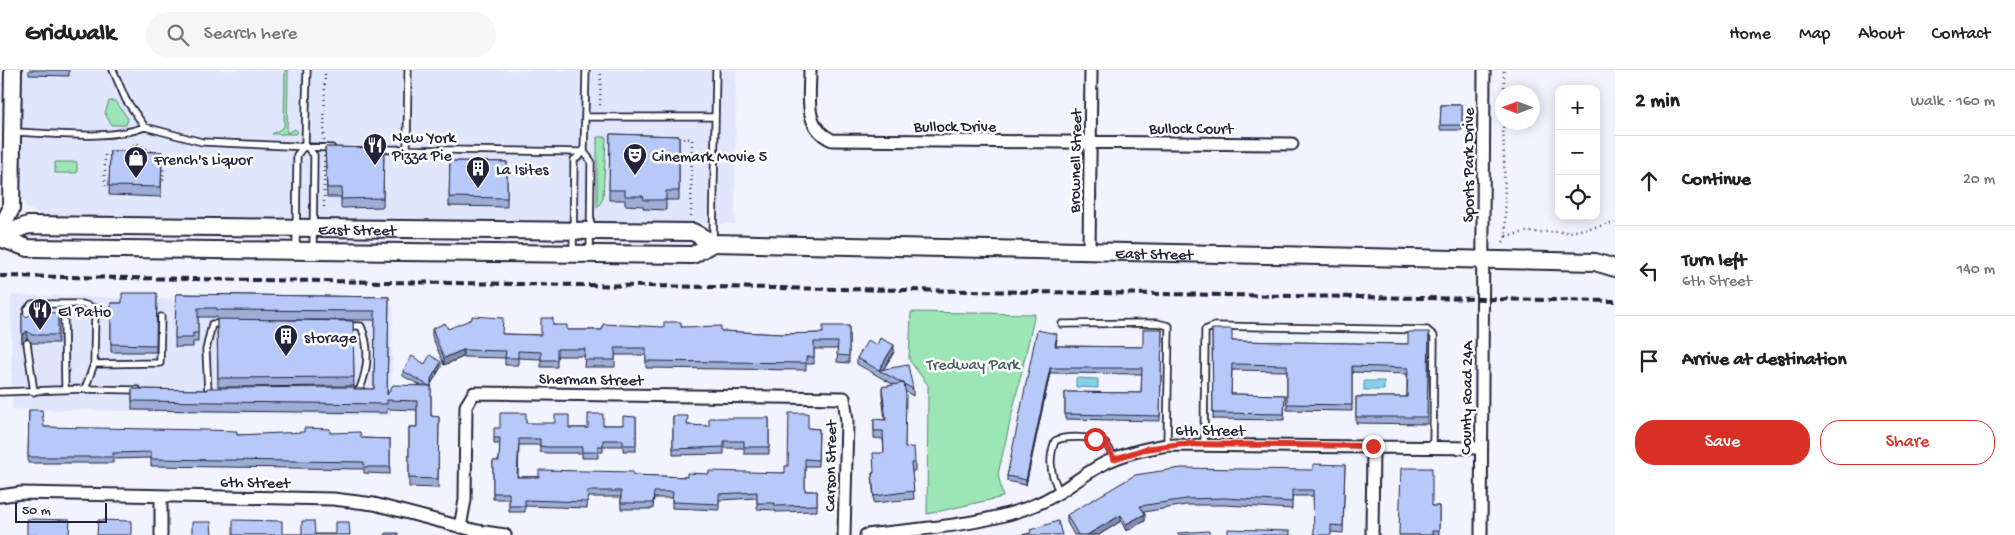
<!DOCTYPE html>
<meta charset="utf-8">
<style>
:root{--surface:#fff;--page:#f6f6f6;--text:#222;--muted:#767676;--line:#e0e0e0;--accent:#d93025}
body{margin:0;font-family:"Gochi Hand",sans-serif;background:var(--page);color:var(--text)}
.controls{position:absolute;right:15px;top:15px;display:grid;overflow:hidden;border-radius:10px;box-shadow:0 2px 12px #0003}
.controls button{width:45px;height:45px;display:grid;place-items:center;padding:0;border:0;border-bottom:1px solid var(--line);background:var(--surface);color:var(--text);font:25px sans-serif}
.compass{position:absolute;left:1495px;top:15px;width:45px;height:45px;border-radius:50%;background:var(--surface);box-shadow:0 2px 12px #0003;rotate:270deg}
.scale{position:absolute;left:15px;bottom:12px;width:92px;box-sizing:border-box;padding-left:5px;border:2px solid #22223b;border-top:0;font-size:14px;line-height:18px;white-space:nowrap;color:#22223b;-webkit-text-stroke:4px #fff;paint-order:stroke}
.stop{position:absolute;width:15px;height:15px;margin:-11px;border:4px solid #d93025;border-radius:50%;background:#fff}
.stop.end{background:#d93025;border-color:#fff;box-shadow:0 1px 5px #0008}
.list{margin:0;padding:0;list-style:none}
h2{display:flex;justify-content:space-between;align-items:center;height:65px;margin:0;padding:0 20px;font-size:21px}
h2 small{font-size:16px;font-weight:400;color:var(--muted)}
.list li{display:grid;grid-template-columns:32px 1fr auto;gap:15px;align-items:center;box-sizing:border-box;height:90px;padding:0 20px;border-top:1px solid var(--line)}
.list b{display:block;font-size:19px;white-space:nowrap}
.list p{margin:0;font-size:16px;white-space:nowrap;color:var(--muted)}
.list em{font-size:16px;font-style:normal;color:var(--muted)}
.actions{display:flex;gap:10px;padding:15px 20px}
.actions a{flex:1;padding:11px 0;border:1px solid var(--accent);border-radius:20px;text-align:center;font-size:18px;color:var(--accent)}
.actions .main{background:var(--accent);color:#fff}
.icon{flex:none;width:28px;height:28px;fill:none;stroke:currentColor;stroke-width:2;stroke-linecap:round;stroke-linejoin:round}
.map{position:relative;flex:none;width:1615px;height:465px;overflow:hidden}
header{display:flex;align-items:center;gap:30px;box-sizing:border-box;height:70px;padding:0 25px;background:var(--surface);border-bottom:1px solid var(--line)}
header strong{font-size:24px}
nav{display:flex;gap:28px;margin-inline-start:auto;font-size:18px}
.search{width:350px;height:45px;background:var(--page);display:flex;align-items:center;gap:12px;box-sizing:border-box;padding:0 18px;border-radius:28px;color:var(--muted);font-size:19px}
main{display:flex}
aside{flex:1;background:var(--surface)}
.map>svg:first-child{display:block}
.built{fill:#e0e7fc}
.green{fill:#9ce5b4;stroke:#5f8478}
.water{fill:#85d0e6;stroke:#5d8aa2}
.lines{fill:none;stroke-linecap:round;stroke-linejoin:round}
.lane-casing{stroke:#22223b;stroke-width:9}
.street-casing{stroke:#22223b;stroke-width:15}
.secondary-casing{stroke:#22223b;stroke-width:20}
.path{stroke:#22223b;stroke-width:2.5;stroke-dasharray:1 4;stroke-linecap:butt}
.lane{stroke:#fff;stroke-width:5.5}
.street{stroke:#fff;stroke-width:11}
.secondary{stroke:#fff;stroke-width:16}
.rail{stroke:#22223b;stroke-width:4;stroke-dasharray:8 4;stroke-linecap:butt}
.wall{fill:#9dadd6;stroke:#22223b}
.shaded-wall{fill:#808dae;stroke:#22223b}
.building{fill:#b7c9f9;stroke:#22223b}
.route{stroke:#d93025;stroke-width:6}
.labels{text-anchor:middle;stroke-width:5;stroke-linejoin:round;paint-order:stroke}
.street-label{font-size:16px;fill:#22223b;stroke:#fff}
.poi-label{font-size:16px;fill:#22223b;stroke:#fff;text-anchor:start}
.park-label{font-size:16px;fill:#475c5f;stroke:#fff}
</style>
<header>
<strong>Gridwalk</strong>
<div class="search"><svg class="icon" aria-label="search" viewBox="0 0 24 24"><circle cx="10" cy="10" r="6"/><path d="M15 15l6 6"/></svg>Search here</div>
<nav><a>Home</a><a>Map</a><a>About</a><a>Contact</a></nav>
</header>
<main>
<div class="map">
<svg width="1615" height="465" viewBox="0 0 1615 465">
<rect width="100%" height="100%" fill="#f1f4fe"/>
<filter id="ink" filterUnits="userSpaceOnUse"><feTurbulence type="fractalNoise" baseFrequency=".02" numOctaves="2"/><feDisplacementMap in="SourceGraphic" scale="10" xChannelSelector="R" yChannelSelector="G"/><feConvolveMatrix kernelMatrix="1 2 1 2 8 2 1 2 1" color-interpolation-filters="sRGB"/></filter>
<g filter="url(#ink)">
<path class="built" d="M21 0H736L735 154 43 147 27 138 20 124Z
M11 225 393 235 391 346 12 339Z"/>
<path class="green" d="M285 0H288L287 63 295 59 298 62 296 64H272L284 57Z
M109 31H116L128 49 126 55H111L105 43Z
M597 67H606L603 129 597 138Z
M55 92H77V103H55Z
M911 242 1035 244 998 404 1003 427 927 444 928 315 909 290Z"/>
<path class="water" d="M1076 308 1098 309V318L1076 317Z
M1364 311H1384V320H1364Z"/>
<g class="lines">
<g class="lane-casing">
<path id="lane" d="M113 0 126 30 145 57 202 72 332 78
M586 0 584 82 591 91 590 183
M586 47H715
M14 62C55 63 107 71 145 57
M305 75 314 85 313 179
M376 79 584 82
M407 79 408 0
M713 170 716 0
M296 180 297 85 305 75 307 0
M573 183 574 90 584 82
M64 245 65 319
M1062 254 1157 253 1169 256 1167 375
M346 256H361C370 277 368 300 359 321H355
M27 273 34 322
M94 294 160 293 161 247
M85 319 138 320
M0 322 85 319 94 294 95 238 82 234H32L27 240V250
M208 322 206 280 212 254H224
M1204 375 1205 260 1215 256 1427 260 1434 266 1433 378
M1061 423C1050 407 1048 390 1055 371 1063 366 1095 366 1103 372 1109 375 1111 383 1114 389"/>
</g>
<g class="street-casing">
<path id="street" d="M810 0C810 27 803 57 832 70L1292 74
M1089 182 1091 0
M0 426 21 423 333 429 374 434 477 461 505 465
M460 457 465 430 466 336 474 323 844 328 847 351 844 465
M161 465V426
M866 465C918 459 989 455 1037 434 1062 424 1081 405 1105 393 1125 383 1145 379 1167 375L1481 378
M1372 465 1373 376
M1481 465 1484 0"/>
</g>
<g class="secondary-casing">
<g id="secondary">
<path d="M0 161 11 139 13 0"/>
<path id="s1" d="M0 166 28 155 693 162 713 173 1595 192 1615 198"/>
<path d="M0 168 28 178 693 185 713 173"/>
</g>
</g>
<path class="path" d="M1504 22V0
M600 35 601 0
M678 68 692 69 691 149
M324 70 325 0
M131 84V77L136 73 152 82
M160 86 164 90 163 112
M105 116V85H113
M324 137V86
M1506 166 1526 162H1570L1615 153
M1503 172 1506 166 1503 52"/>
<use href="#lane" class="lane"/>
<use href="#street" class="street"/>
<use href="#secondary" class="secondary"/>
<path class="rail" d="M0 206 1615 231"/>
</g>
<path class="wall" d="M29 0H69V6L29 5Z
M1441 35H1462V60H1440Z
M610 64 679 66V130H666V140L644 139 643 136 625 135V130H609Z
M325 77 384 78 383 137 341 138V127H327Z
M110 81 162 82 161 127 109 125Z
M450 91 507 92V137L449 136Z
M157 223 156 282H111V233H122Z
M176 224 389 227 387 324 420 315 403 306V301L425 294 441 297 431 314V346L439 347 438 418 409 417V357H417V340L387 339V343L132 340V319L207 320 374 319 375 250H258L353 251 354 316 218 317 217 247H198V272H193V277H175Z
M22 243 27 247 58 243V273H32L27 268 22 273Z
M553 255 567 260H602L681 257 721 261 782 264 823 263 849 256V293L837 292 838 279H814V294H806V300L646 298V285H615V297H584L585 286H557V297H541V289L518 288V295H505V288L463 287 444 295 432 266V259H448L503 264 541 265Z
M1162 259 1160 351 1065 349V322L1141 323 1142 304 1050 303 1026 415 1007 411V406L1057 269 1056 276 1143 277Z
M1212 259 1232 271 1408 274 1429 262 1427 354 1356 353V327H1407V304L1352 302V341L1287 340V301L1232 300 1231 324 1285 325 1284 350 1213 349Z
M877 275 894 282 883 300 913 319V326L905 321V377L915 393V401H912L914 429 874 433 872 403H874L884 383 883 369 874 368V349L885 350 882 325V317L894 315 857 294V288Z
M29 340 44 357 237 365 330 363 361 368 390 369V404L364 403V399L151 396V388L113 389V393H28Z
M673 346 687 355 709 356 769 348V384H744V378H724V384L673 385Z
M636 347V381H623V376H603V382H598V388H582V383H547L540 382V375H519L518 407 633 405 687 407 709 404 785 403 808 358 819 359 818 396H805V421H817V441L775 442V440L757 439V428L719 430V440L672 438V428H654L653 439H621V427H588L587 438 525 436V442H509V429H493V391H499L500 374H494V368L500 358 526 353 569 358H588L603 355H623Z
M1345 395 1343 463 1331 462 1313 426H1292V439L1225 435H1186L1144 442 1145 451 1126 461 1121 451 1099 465H1074L1067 452V445Z
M1432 436H1439V465H1399Z"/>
<path class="shaded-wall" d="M27 261V268L22 273V265Z
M894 275V282L882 302 879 300Z
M463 280V287L444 295V288Z
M441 292V297L431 314V309Z
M1050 298V303L1026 415V410Z
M1145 444V451L1126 461V454Z
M1121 445V451L1099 465H1087Z"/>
<path class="building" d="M1441 35H1462V55H1440Z
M610 64 679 66V121H666V130H644L643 126H625V120H609Z
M325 77 384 78 383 128 341 129 342 118H327Z
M110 81 162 82 161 117 109 116Z
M450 91 507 92V128L449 127Z
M122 223H157L156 275 111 274V233H122Z
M176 224 389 227 387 325 393 315 431 316V346L439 347 438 409 409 408V357H417V331L387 330V334L132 331V319L207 320V318L354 317V319H374L375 241 217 240V238H198V263H193V268H175Z
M32 242 58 243V265H32L27 261 22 265V243L27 247Z
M472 246 503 248 502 264 541 265V248H553V255H567V260H602L603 254 664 257V252H681V257L721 256V261L782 264 823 263V256H849V286L837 285 838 272H814V287H806V293L646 291V278H615V290H584L585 279H557V290H541V282L518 281V288H505L506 281 463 280 444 288 432 259 445 253 448 259 472 249Z
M217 249 353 251 354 307 218 308Z
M1143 259H1162L1160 346 1065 344V322L1141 323 1142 298H1050L1026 410 1007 406 1037 260 1057 264 1055 276 1143 277Z
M1212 259H1232V271L1408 274V262H1429L1427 347H1356V327H1407L1408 298 1352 296V335L1287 334V295L1232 294 1231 324 1285 325 1284 344 1213 343Z
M880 268 894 275 879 300 908 295 913 319 904 314V313H902L857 288 868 270 877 275Z
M430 285 441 292 431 309V317V316H429L403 301 412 286 425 294Z
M904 313 906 325 905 378 914 377 915 393H911L914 421 874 426 872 403H874L873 383H884L883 361H874V349L886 350 882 317Z
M29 340H42L44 357 206 360 237 361V365L304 362V358L330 359V363L360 362 361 368 390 369V397H364V392L151 389V382L113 383V387H28Z
M500 343H526V353H555V345H569V358H588V344H603V355H623V346L636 347V375H623V370H603V376H598V382H582V377H547L540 376V369H519L517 407H539V400L633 402V405L687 407V403L709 404V401L785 403V396H788L789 343H808V358L819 359 818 390 805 389V421H817V435L775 436V433H757V422L719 424V434L672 432 673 422H654L653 433H621V421H588L587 432 525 430V436H509V423H493V391H499L500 368H494V358H500Z
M673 346H688L687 355 709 356V348H769V377H744V371H724V377L673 379Z
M1313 394 1345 395 1343 456 1331 455V465H1314L1313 420H1292V432L1225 428 1186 429 1140 436 1145 444 1126 454 1121 445 1087 465H1078L1067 445 1135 405 1181 398 1313 400Z
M1401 398H1432V436H1439V461H1432V465H1399Z
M27 449 70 450 69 465H27Z
M98 450 131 451V465H97Z
M233 450 282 451V464H302V451H314L315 464H335V452H349L350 465H233Z
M1058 451 1062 465H1020L1031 463 1030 460Z
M192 452H211L212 465H192Z
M1228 459 1290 461V465H1228Z
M1209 461V465H1178V463Z
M385 463H398V465H385Z"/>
</g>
<g class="lines" filter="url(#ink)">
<path class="route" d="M1095 369 1106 374 1114 389 1145 379 1181 374 1373 376"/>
</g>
<defs>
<g id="restaurant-pin" transform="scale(1.25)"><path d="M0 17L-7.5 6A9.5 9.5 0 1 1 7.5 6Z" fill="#22223b" stroke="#fff"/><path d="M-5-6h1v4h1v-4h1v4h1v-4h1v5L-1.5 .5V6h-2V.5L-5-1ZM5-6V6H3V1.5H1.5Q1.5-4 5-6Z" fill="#fff"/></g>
<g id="theatre-pin" transform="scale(1.25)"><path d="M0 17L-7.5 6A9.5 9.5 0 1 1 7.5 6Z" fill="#22223b" stroke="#fff"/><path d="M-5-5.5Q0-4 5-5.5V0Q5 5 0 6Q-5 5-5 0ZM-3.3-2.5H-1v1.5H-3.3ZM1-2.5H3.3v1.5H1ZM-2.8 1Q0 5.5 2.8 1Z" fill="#fff"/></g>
<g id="shop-pin" transform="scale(1.25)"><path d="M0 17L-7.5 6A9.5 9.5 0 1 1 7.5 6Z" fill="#22223b" stroke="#fff"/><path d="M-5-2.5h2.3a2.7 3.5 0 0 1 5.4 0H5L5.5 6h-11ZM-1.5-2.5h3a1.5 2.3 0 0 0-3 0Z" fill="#fff"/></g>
<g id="building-pin" transform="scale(1.25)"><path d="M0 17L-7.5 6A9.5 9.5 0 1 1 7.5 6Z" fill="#22223b" stroke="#fff"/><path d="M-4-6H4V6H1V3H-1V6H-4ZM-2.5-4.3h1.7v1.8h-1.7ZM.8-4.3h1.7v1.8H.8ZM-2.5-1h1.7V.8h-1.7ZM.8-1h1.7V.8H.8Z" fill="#fff"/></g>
</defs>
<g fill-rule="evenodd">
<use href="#restaurant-pin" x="375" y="75"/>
<use href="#theatre-pin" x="635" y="85"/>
<use href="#shop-pin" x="136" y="88"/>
<use href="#building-pin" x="478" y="98"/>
<use href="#restaurant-pin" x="40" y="240"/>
<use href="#building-pin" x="286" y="266"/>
</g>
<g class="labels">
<g class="street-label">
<text x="955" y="61">Bullock Drive</text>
<text x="1191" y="63">Bullock Court</text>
<text transform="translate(1074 91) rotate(-89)" y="6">Brownell Street</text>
<text transform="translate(1467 95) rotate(-90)" y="6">Sports Park Drive</text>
<text dy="6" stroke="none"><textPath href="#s1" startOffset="359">East Street</textPath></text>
<text dy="6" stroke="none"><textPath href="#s1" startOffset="1159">East Street</textPath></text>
<text transform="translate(591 308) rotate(1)" y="6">Sherman Street</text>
<text transform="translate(1465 328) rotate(-89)" y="6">County Road 24A</text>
<text x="1210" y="365">6th Street</text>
<text transform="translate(829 396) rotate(-89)" y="6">Carson Street</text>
<text transform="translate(255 411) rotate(1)" y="6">6th Street</text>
</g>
<g class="poi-label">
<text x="392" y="72">New York<tspan x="392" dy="18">Pizza Pie</tspan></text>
<text x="652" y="91">Cinemark Movie 5</text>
<text x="154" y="94">French's Liquor</text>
<text x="496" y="104">La Isites</text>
<text x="58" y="246">El Patio</text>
<text x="304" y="272">storage</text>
</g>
<g class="park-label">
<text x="973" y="299">Tredway Park</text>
</g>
</g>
</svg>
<div class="controls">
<button>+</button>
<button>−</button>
<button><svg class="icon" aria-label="locate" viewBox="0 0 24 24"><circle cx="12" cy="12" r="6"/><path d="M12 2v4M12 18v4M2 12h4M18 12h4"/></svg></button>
</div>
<svg class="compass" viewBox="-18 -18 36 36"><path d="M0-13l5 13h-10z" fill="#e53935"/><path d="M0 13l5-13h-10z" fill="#767676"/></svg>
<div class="scale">50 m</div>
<div class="stop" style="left:1095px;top:369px"></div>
<div class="stop end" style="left:1373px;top:376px"></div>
</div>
<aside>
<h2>2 min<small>Walk · 160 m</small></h2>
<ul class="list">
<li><svg class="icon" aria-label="ahead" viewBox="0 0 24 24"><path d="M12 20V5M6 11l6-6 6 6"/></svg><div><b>Continue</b></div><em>20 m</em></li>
<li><svg class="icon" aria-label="left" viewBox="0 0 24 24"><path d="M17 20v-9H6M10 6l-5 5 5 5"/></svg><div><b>Turn left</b><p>6th Street</p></div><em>140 m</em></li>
<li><svg class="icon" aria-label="arrive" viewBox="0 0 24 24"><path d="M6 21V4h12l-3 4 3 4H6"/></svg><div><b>Arrive at destination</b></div></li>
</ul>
<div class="actions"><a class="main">Save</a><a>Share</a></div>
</aside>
</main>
